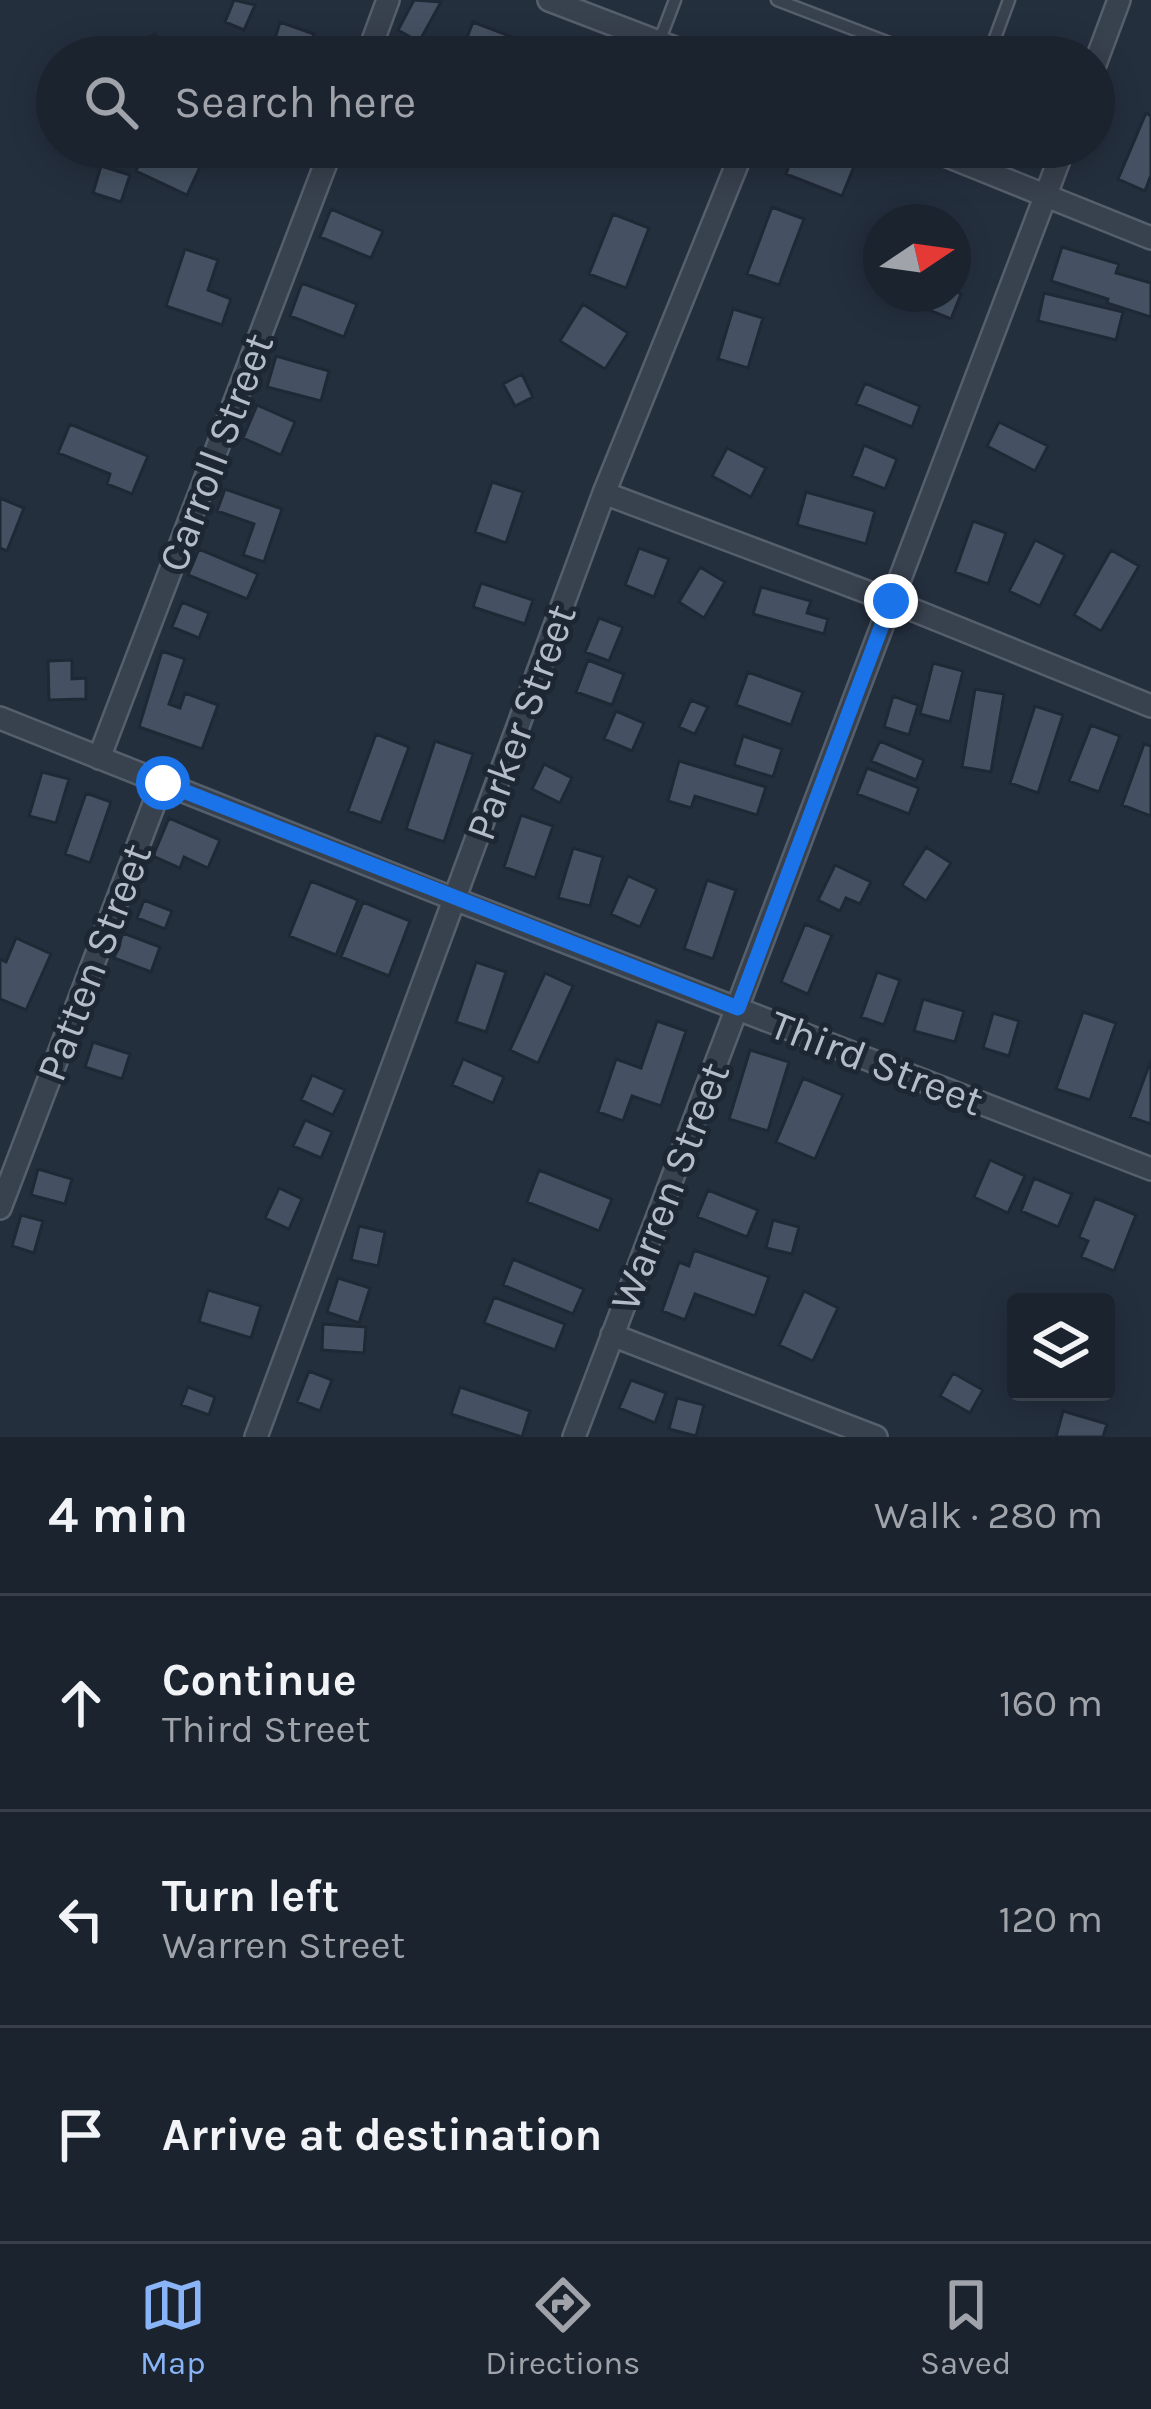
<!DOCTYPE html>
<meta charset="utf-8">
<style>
:root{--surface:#1b232e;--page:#242b36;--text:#f1f3f6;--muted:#a0a4aa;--line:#39404a;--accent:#8ab4f8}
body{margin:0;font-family:Karla,sans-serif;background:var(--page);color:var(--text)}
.controls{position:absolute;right:36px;bottom:36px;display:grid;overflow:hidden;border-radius:12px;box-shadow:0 6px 30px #0003}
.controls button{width:108px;height:108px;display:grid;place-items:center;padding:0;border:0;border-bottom:3px solid var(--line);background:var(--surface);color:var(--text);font:60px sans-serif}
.compass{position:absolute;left:863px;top:204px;width:108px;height:108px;border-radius:50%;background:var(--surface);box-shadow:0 6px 30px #0003;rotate:77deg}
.stop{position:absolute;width:36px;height:36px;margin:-27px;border:9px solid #1a73e8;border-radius:50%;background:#fff}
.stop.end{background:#1a73e8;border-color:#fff;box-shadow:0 3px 12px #0008}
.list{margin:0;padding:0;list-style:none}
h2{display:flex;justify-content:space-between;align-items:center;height:156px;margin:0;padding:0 48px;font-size:51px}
h2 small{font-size:39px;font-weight:400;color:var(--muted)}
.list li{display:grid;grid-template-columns:78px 1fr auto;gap:36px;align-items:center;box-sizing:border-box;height:216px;padding:0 48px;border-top:3px solid var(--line)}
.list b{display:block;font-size:45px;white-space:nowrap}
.list p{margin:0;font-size:39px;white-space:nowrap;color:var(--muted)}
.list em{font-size:39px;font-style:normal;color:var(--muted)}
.icon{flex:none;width:66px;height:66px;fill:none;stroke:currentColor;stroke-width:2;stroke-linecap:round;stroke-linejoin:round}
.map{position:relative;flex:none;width:1151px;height:1437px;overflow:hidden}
.search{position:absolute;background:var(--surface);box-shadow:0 6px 30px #0003;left:36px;right:36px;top:36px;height:132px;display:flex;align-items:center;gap:30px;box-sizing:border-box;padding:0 42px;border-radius:66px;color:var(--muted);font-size:45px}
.sheet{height:804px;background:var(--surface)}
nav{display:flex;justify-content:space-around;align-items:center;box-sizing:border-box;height:168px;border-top:3px solid var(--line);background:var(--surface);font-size:33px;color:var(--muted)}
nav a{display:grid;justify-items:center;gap:6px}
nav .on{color:var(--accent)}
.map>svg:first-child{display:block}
.building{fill:#455162;stroke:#1f2835;stroke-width:3}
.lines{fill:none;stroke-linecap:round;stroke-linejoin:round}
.lane-casing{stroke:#565f6c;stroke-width:15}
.street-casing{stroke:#565f6c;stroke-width:26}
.lane{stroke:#38414e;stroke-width:10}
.street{stroke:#38414e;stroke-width:21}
.route{stroke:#1a73e8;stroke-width:15}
.labels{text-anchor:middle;stroke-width:10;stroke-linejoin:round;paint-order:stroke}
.street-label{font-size:42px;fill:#b4bcc9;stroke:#1d2633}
</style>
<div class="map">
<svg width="1151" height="1437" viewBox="0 0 1151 1437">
<rect width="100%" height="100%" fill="#242f3e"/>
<path class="building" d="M234 0 255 5 244 30 225 22Z
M414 0 441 2 419 42 398 30Z
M280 22 314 34 307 54 274 42Z
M473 22 549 51 546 57H472L461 53Z
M155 34 165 57H111L110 56Z
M1146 113 1151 116V175L1145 191 1118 179Z
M147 147H164L201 165 187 195 136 171Z
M796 147H811L855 164 842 196 786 174Z
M101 166 130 175 121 202 93 193Z
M772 207 804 219 779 285 747 274Z
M331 209 383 231 371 258 320 237Z
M613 214 649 228 626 288 589 274Z
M1062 247 1119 264 1116 273 1151 283V317L1107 303 1108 299 1051 281Z
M185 249 218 260 208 290 231 299 222 325 166 306Z
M302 283 357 304 344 337 290 316Z
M953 290 961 294 951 319 892 295 953 294Z
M1044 293 1123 312 1116 340 1038 321Z
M583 304 628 333 605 369 560 341Z
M733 309 763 318 748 368 718 359Z
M276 356 329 371 321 401 267 387Z
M522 374 533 397 515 406 503 384Z
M865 383 920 406 912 427 856 404Z
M257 405 295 422 281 455 243 438Z
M999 422 1048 446 1035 471 987 446Z
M70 424 148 456 132 494 107 484 110 474 58 453Z
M864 445 897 459 885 489 852 476Z
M727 448 766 468 751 497 712 476Z
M492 482 523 492 506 543 475 532Z
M225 489 282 509 264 562 243 555 254 524 217 511Z
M806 492 875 511 866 544 797 525Z
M0 498 24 508 7 551 0 548Z
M973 521 1006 533 988 584 955 572Z
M1035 540 1065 555 1040 606 1009 591Z
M639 548 669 559 654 597 625 585Z
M199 549 258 574 247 599 188 575Z
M1111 550 1139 566 1101 631 1074 615Z
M700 567 725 582 704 618 679 602Z
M481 583 533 600 525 624 473 607Z
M761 587 811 601 807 613 828 619 824 634 753 614Z
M182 602 209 613 199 638 172 627Z
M599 618 623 627 609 661 585 652Z
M162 651 185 659 169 704 180 708 185 693 218 705 202 749 139 727Z
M72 660V679L86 678V699L49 700 48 661Z
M588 660 624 674 612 705 576 692Z
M933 663 963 671 950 722 920 714Z
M748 672 803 692 791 725 736 705Z
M975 689 1004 694 991 772 962 767Z
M893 696 918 705 909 735 884 727Z
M691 700 708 707 695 734 679 727Z
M1035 706 1063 715 1038 793 1010 783Z
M616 711 644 723 632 751 604 739Z
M1091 725 1120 736 1099 792 1069 781Z
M376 734 409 747 381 823 348 811Z
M743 736 782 749 773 777 734 765Z
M435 741 473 754 444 842 406 829Z
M880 741 924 760 916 780 871 761Z
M1144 744 1151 746V816L1122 805Z
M679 761 766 787 757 815 695 796 691 808 668 801Z
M544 764 572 778 560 803 532 789Z
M867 768 919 788 909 814 857 794Z
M42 772 69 779 56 823 29 816Z
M86 793 111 802 90 863 65 854Z
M521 815 553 826 535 878 504 867Z
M169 818 220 840 208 868 184 857 180 868 153 856Z
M926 847 951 863 926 901 902 885Z
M573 848 603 857 590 906 558 898Z
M835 865 871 882 860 904 846 898 840 911 818 900Z
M628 876 657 889 640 927 611 914Z
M707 880 736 890 713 959 684 949Z
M311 881 358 900 336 955 289 936Z
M144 900 172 911 165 929 137 918Z
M363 902 410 921 389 976 341 957Z
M805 924 832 935 808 994 781 982Z
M123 933 160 947 151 972 114 958Z
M16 938 51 954 26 1010 0 999V959L6 962Z
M476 962 506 972 486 1032 456 1022Z
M877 972 900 980 884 1025 861 1017Z
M545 973 573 986 538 1063 510 1050Z
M923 999 964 1011 955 1042 914 1031Z
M1083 1012 1116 1023 1090 1100 1056 1089Z
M993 1013 1019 1021 1009 1056 983 1048Z
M657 1021 686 1031 661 1106 632 1096 623 1121 598 1112 616 1059 641 1068Z
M93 1042 130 1054 122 1079 85 1067Z
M750 1050 789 1062 768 1131 729 1119Z
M463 1059 504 1077 493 1103 452 1085Z
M1151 1060V1124L1130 1117Z
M312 1075 345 1090 333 1115 301 1100Z
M803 1078 843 1095 815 1159 776 1142Z
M305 1120 332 1132 321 1158 293 1146Z
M990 1160 1025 1176 1008 1213 974 1197Z
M38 1169 72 1179 65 1204 31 1195Z
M539 1170 612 1199 599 1231 527 1202Z
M1034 1178 1072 1194 1058 1227 1021 1211Z
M279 1188 302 1199 289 1229 265 1218Z
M708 1190 758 1210 747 1237 697 1217Z
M1095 1198 1136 1215 1114 1271 1081 1257 1088 1241 1079 1237Z
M21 1215 43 1221 34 1253 12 1246Z
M773 1220 799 1227 792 1254 766 1248Z
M359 1226 385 1232 378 1266 351 1260Z
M694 1250 769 1277 755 1316 695 1294 685 1320 662 1311 679 1262 689 1266Z
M513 1259 584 1289 573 1314 503 1285Z
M338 1278 370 1288 359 1323 327 1312Z
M208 1290 261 1306 251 1338 199 1322Z
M804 1291 838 1308 813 1361 779 1345Z
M494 1297 565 1324 555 1350 484 1323Z
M323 1324 366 1327 364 1353 322 1350Z
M309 1371 332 1380 320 1411 297 1402Z
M953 1373 983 1390 970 1413 940 1396Z
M631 1380 666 1393 655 1423 619 1408Z
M188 1387 215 1397 209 1415 181 1405Z
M460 1387 530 1411 522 1437 451 1414Z
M677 1398 704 1405 696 1436 669 1429Z
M1063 1411 1107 1424 1103 1437H1056Z"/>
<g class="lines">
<g class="lane-casing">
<path id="lane" d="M777 0 926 57
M659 42 675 0
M988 57 1009 0"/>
</g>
<g class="street-casing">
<path id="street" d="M549 0 698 57
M367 57 388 0
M1094 67 1119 0
M925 147 1151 238
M604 493 891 601 1151 706
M0 718 434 891 1151 1169
M99 758 332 147
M0 1208 162 783
M612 1335 876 1437
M256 1437 604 493 744 147
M574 1437 1064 147"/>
</g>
<use href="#lane" class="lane"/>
<use href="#street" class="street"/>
</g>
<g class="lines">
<path class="route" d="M163 783 738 1008 891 601"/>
</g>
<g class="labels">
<g class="street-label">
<text transform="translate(215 452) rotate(-69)" y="15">Carroll Street</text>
<text transform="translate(520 722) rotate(-70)" y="15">Parker Street</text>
<text transform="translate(93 962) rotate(-69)" y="15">Patten Street</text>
<text transform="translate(877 1062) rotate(21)" y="15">Third Street</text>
<text transform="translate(669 1186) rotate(-69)" y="15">Warren Street</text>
</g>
</g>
</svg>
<div class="controls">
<button><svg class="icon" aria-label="layers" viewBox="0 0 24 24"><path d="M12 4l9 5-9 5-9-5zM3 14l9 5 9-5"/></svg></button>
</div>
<svg class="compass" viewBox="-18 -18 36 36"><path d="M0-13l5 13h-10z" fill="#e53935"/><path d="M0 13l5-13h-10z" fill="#a0a4aa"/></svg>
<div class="stop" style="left:163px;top:783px"></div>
<div class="stop end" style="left:891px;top:601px"></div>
<div class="search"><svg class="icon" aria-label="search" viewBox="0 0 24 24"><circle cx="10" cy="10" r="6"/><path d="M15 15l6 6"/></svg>Search here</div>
</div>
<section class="sheet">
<h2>4 min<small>Walk · 280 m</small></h2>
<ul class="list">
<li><svg class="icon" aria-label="ahead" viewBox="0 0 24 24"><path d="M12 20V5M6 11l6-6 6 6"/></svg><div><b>Continue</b><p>Third Street</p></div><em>160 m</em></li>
<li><svg class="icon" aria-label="left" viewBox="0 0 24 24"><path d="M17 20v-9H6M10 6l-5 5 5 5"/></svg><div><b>Turn left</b><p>Warren Street</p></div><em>120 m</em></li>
<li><svg class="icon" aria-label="arrive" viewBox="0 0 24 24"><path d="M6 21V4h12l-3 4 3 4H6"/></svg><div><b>Arrive at destination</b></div></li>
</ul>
</section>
<nav>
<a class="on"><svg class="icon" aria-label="map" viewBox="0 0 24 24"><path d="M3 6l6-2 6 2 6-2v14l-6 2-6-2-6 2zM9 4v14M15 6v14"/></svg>Map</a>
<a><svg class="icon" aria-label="directions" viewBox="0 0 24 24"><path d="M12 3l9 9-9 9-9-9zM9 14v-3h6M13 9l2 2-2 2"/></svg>Directions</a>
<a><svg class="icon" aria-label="saved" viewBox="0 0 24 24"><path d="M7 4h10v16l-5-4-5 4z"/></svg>Saved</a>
</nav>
